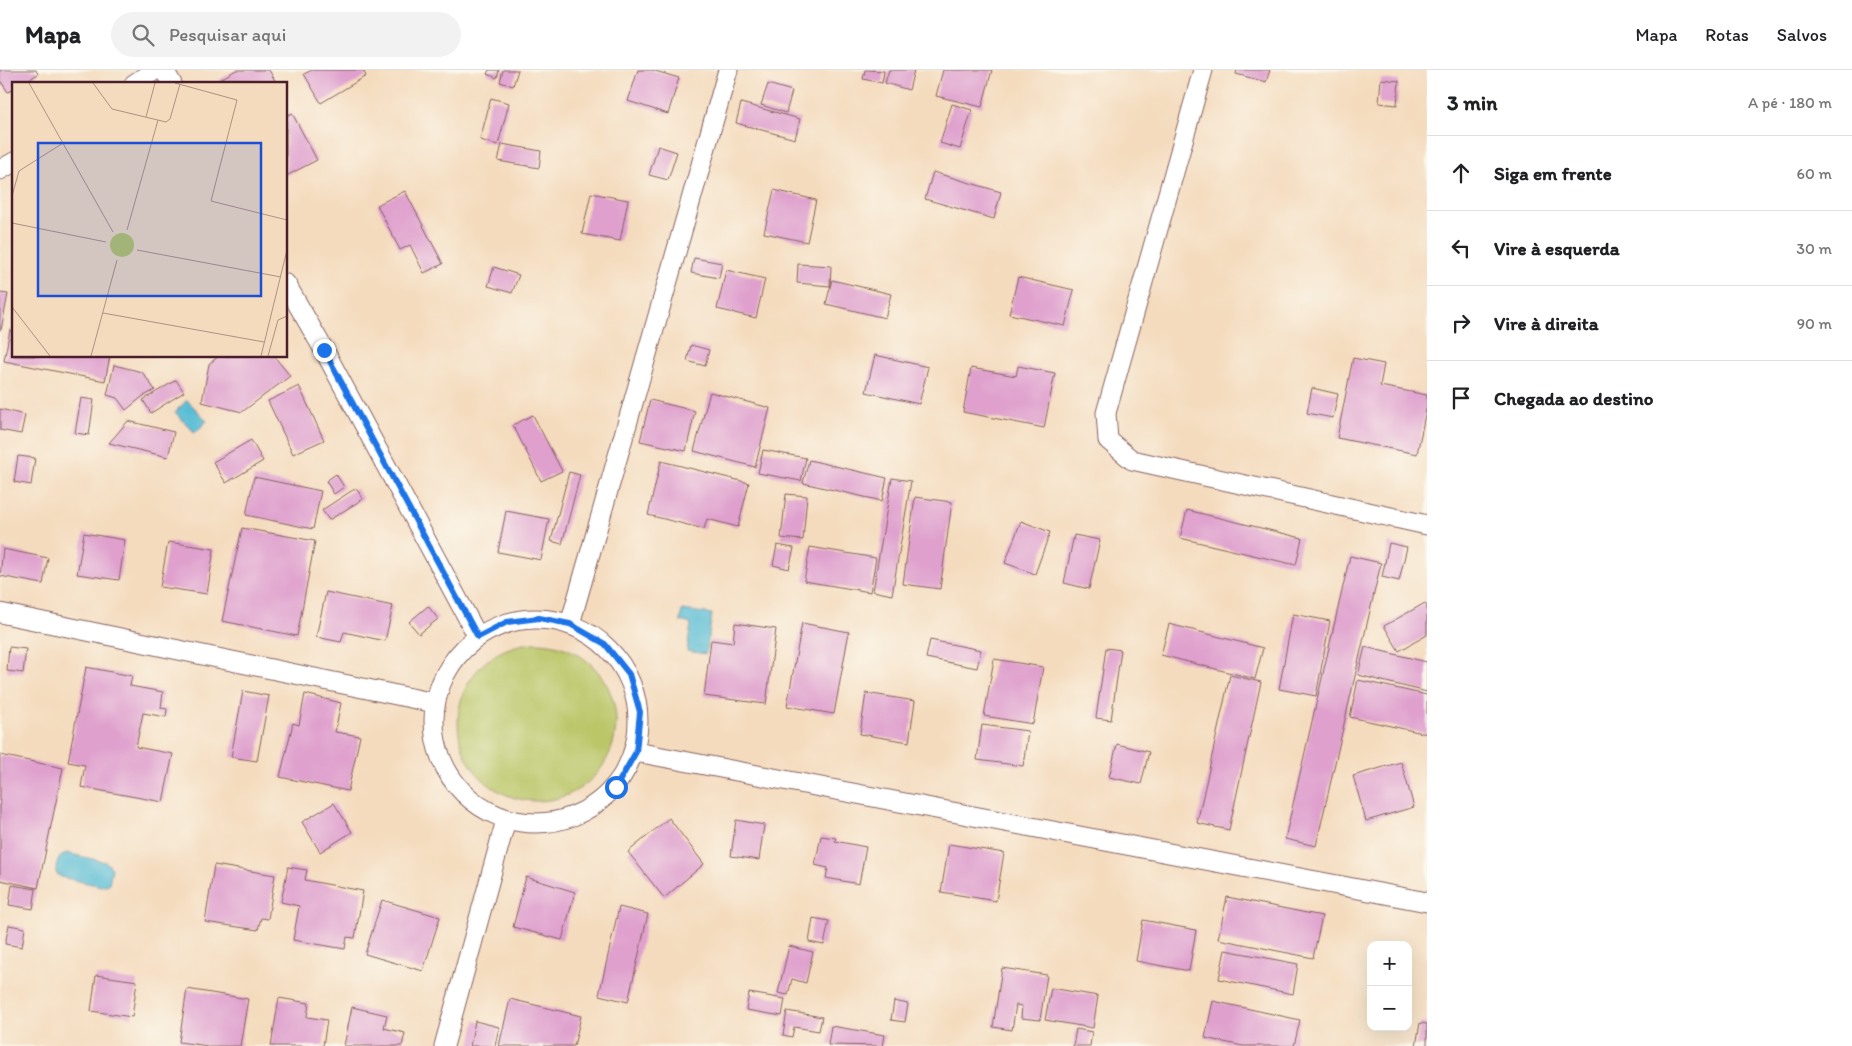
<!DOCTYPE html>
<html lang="pt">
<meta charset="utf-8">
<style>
:root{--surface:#fff;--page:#f2f2f2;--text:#202124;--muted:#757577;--line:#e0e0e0}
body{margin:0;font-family:Itim,sans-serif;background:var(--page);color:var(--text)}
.controls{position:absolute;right:15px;bottom:15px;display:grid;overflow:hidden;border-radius:10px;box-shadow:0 5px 20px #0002}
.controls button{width:45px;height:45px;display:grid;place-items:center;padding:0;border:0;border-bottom:1px solid var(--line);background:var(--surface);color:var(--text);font:25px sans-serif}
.stop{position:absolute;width:15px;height:15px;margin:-11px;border:4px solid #1a73e8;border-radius:50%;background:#fff}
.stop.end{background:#1a73e8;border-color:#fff;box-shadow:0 1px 5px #0008}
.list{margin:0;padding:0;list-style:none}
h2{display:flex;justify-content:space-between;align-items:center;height:65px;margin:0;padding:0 20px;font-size:21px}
h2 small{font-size:16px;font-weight:400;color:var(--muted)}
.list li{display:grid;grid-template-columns:32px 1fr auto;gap:15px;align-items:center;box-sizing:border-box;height:75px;padding:0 20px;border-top:1px solid var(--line)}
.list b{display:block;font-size:19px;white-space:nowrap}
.list em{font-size:16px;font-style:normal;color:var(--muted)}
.icon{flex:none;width:28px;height:28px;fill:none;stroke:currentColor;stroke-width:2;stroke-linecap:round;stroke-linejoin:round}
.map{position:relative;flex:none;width:1427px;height:976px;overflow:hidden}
header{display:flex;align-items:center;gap:30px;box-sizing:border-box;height:70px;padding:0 25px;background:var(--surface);border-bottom:1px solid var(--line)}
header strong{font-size:24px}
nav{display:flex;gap:28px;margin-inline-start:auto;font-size:18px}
.search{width:350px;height:45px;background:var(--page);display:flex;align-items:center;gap:12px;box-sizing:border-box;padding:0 18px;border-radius:28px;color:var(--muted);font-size:19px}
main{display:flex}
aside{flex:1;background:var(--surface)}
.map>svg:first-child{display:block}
.green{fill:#bac668;stroke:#82724a}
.water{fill:#56bcd4;stroke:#506e80}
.building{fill:#dfa0ce}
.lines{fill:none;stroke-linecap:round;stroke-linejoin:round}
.street-casing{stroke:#86615e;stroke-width:21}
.street{stroke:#fff;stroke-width:19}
.route{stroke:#1a73e8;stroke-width:6}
.inset-road{fill:none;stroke:#b09083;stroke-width:1}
.view{fill:#1d4ed8;fill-opacity:0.15;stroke:#1d4ed8;stroke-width:2.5}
.inset-edge{fill:none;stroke:#4a1f2b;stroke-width:2.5}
</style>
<header>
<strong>Mapa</strong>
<div class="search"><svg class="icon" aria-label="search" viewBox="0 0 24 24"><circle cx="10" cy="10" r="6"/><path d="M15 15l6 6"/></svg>Pesquisar aqui</div>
<nav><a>Mapa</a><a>Rotas</a><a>Salvos</a></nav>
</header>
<main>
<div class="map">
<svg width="1427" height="976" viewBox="0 0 1427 976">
<rect width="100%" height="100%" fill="#fbf7ec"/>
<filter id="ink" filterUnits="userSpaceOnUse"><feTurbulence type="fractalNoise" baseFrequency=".02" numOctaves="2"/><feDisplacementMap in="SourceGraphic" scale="10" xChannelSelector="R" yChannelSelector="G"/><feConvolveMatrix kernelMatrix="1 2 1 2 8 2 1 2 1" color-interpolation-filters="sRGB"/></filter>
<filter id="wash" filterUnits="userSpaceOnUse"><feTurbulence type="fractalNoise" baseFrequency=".0096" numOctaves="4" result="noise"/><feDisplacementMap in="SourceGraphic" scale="20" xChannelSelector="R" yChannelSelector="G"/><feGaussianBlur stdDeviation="1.12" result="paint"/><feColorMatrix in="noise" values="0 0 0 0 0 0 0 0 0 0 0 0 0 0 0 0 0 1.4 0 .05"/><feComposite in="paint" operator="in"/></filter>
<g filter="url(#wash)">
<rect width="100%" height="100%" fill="#f4dbbe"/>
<path class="green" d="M458 652a79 79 0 1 1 158 0a79 79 0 1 1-158 0Z"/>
<path class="water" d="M187 330 207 351 195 363 175 342Z
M682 540 712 544 706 584 687 581 691 554 680 551Z
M66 783 106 792 112 798 109 814 101 816 61 807 56 803C56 793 57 788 66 783Z"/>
<g id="blocks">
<path class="building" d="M0 0H36L38 4 22 14H14V19L8 22 0 10Z
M236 0H269L277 14H221L219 10Z
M312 0H363L366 6 321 33 304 4Z
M489 0H499L497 8 487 4Z
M503 0H518L513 16 500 12Z
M638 0H652L679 8 668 44 628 31Z
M865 0 884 1 882 13 863 9Z
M889 0H914L909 20 885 13Z
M943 0H992L982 37 936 26Z
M1237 0H1270L1266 12 1236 4Z
M1381 9 1399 11 1397 35 1379 33Z
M768 14 792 21 786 43 761 35Z
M491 28 509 33 498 75 480 70Z
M741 33 800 49 795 69 736 53Z
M952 34 972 40 960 79 940 73Z
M292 43 317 90 286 106V46Z
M502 74 541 81 539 98 498 91Z
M658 76 677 82 668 110 649 105Z
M933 102 1001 122 994 149 925 129Z
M774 120 816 130 807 172 764 163Z
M405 121 443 194 424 203 410 175 400 180 377 135Z
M591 123 628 130 620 171 582 164Z
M694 188 722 193 719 208 691 203Z
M798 194 831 196 830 216 797 213Z
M494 197 519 205 512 223 488 216Z
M726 200 765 209 756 248 717 239Z
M1018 207 1074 220 1065 256 1009 244Z
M832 210 891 224 885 248 826 234Z
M0 223 8 224 1 260H0Z
M10 260 14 261V286H110L105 311 4 291Z
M691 275 709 280 705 296 687 291Z
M875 285 928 297 919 334 866 322Z
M219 286H274L290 306 242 342 202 332 209 294Z
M1353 288 1384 294 1380 316 1427 325V335L1417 384 1337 368Z
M114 295 142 302 155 320 142 327 126 340 117 328 107 325Z
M1018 296 1055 303 1044 358 963 342 971 298 1016 306Z
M176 310 184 322 151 343 143 330Z
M299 316 324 370 293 384 268 331Z
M1312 318 1338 324 1333 348 1307 343Z
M710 322 770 338 755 397 694 381Z
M81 328 94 330 89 365 75 363Z
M650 330 695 341 686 381 640 371Z
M0 339 25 345 21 364 0 360Z
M533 345 562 401 541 411 513 355Z
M128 351 174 362 168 387 109 373Z
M251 370 263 391 226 413 213 392Z
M763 380 806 388 801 411 758 403Z
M18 386 35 388 31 415 14 412Z
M809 390 887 408 882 431 803 413Z
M661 391 749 413 738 457 707 449 704 459 648 445Z
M569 402 580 405 562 474 551 471Z
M336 404 344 417 334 424 326 411Z
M254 407 321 421 313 459 246 445Z
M892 408 911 411 892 525 873 521Z
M356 418 363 429 329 450 322 440Z
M786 424 807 426 803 470 781 468Z
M915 427 952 432 940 519 903 514Z
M1187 440 1302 468 1296 495 1180 468Z
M506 441 549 449 541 490 498 482Z
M1021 451 1050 462 1035 504 1005 493Z
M242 458 315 471 297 566 222 551Z
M84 463 125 470 119 510 77 504Z
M1074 465 1100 470 1089 519 1064 513Z
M168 472 214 479 207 524 160 517Z
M1389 473 1407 477 1399 511 1382 507Z
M777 475 794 478 789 499 773 495Z
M810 477 876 488 870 522 804 511Z
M3 479 48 488 43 514 0 506Z
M1350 486 1381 493 1316 776 1285 769Z
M326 522 393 536 385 571 344 562 341 572 316 567Z
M1425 533 1427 536V565L1399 581 1384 556Z
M428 536 438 549 419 564 409 552Z
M1293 544 1330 551 1316 626 1279 619Z
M735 553 776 559 766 634 704 626 711 570 733 573Z
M802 553 849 562 834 644 787 636Z
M1169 554 1263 578 1255 609 1161 585Z
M930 570 981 580 977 598 926 588Z
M9 577 26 579 23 603 7 601Z
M1365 577 1427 592V622L1358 605Z
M1106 578 1121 580 1111 650 1096 648Z
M994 589 1043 597 1033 654 984 646Z
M86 597 132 606 130 616 163 622 161 638 167 639 166 647 143 643 136 677 173 684 163 732 81 717 85 695 68 692Z
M1230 605 1261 612 1229 760 1197 753Z
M1358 610 1427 625V664L1350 647Z
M243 621 269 626 257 691 231 687Z
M866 623 915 631 909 672 860 664Z
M305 624 341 633 335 662 360 666 348 721 280 707 293 653 299 655Z
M982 655 1028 661 1023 696 977 690Z
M1117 674 1149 682 1141 714 1109 707Z
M0 685 63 698 38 818 0 810Z
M1401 692 1414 737 1366 751 1353 706Z
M334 733 352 762 320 782 302 752Z
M669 748 704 794 664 828 628 782Z
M736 750 764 755 759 790 731 786Z
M821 766 836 768 835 771 866 777 859 814 826 808 828 798 815 795Z
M949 774 1004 783 996 831 941 822Z
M214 795 275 805 268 849 261 848 258 860 205 852Z
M288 797 307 800 305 810 363 821 355 868 347 867 345 879 293 870 299 836 281 832Z
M526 807 575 822 562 870 513 857Z
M12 815 36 819 33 839 9 835Z
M1227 827 1322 846 1313 888 1218 869Z
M382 830 440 847 423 901 365 884Z
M619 837 648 844 628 932 599 925Z
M813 848 829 851 824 875 809 872Z
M1143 850 1196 860 1189 901 1136 891Z
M9 855 25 858 22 877 5 874Z
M789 876 813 882 806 913 792 909 788 925 778 923Z
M1225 880 1298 894 1293 924 1219 909Z
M1002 898 1047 905 1040 950 1021 948 1022 936 1016 935 1012 960 993 957Z
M96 905 137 911 132 947 91 941Z
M1051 918 1098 926 1093 958 1045 950Z
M187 919 248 929 240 976H208L179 972Z
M749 923 785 929 782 946 746 940Z
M279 928 309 933 307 947 327 950 323 976H271Z
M510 929 581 946 574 976H499Z
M894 931 908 934 905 952 891 950Z
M1213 931 1300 950 1294 976H1243L1205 968Z
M352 937 387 945 384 958 405 963 402 976H344Z
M787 941 822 947 819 961 794 957 792 967 783 965Z
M475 951 499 957 495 976H470Z
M1420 953 1427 954V976H1416Z
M831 956 885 965 883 976 828 975Z
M1076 959 1092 962 1090 976H1073Z"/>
</g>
</g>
<g filter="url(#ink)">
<use href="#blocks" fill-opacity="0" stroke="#86615e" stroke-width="1"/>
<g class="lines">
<g class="street-casing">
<path id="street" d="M164 0 172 14
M1203 0 1106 343 1108 370 1132 390 1427 455
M134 14 155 0
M0 100 14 92
M286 214 324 280 478 567
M0 543 435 633
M434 651a102 102 0 1 1 204 0a102 102 0 1 1-204 0Z
M570 554 728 0
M636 682 1427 832
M444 976 506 750"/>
</g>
<use href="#street" class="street"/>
</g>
</g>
<g class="lines" filter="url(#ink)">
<path class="route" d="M324 280 478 567 507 552 539 548 570 554 605 574 629 604 640 642 636 682 616 717"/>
</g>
<g transform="translate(12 12)">
<rect width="275" height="275" fill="#f4dbbe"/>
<path d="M98 163a12 12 0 1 1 24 0a12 12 0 1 1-24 0Z" fill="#bac668"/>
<path class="inset-road" d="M17 1 101 150M81 1 100 27 154 40 158 37 168 2M163 1 225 18 199 119 275 138M134 35 143 1M0 114 7 89 51 61M0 141 94 160M115 148 146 38M125 168 269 195M0 225 38 274M91 231 252 260M79 274 105 178M249 274 275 168M256 274 266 238 275 234"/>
<path class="view" d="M26 61H249V214H26Z"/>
<rect width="275" height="275" class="inset-edge"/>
</g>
</svg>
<div class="controls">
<button>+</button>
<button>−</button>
</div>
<div class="stop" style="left:616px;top:717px"></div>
<div class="stop end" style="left:324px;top:280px"></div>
</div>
<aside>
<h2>3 min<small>A pé · 180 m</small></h2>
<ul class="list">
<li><svg class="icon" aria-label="ahead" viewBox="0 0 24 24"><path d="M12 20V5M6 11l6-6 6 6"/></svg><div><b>Siga em frente</b></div><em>60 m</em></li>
<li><svg class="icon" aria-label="left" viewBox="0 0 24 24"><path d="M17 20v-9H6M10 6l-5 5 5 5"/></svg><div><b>Vire à esquerda</b></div><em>30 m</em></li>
<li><svg class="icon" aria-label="right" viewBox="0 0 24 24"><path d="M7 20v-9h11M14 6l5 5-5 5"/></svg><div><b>Vire à direita</b></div><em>90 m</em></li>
<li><svg class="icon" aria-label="arrive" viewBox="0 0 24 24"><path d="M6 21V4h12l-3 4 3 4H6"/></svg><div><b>Chegada ao destino</b></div></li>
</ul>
</aside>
</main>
